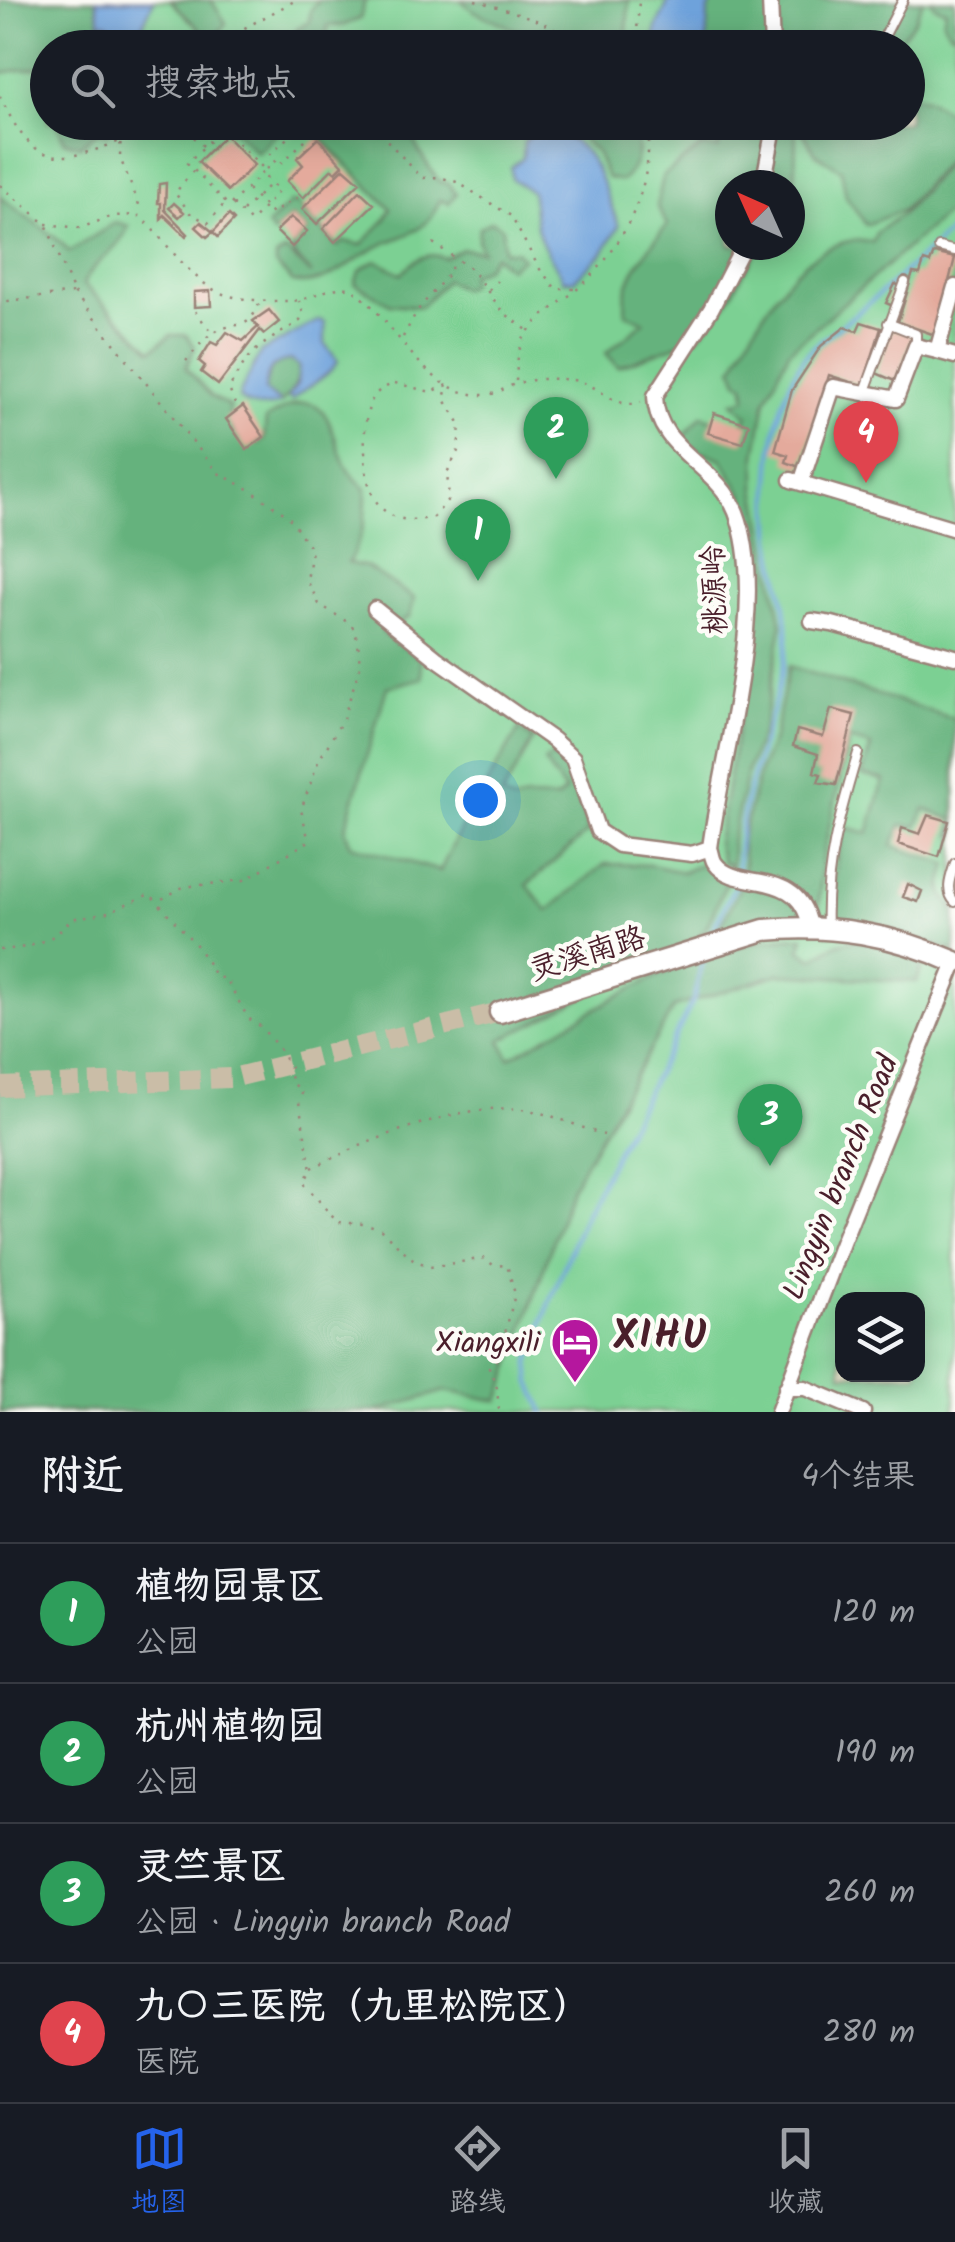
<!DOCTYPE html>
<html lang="zh">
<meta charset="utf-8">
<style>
:root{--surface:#171b24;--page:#20242c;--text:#f1f3f6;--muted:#9ea1a6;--line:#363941;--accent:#2563eb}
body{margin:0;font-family:Kalam,"LXGW WenKai TC",sans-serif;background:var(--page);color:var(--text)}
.controls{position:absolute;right:30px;bottom:30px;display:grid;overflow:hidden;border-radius:20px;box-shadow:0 5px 25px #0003}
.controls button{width:90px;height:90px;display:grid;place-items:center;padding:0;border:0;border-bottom:2px solid var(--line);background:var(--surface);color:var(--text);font:50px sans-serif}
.compass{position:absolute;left:715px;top:170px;width:90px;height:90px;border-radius:50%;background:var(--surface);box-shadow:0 5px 25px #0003;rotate:315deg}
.you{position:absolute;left:480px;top:800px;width:35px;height:35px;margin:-25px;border:8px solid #fff;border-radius:50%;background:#1a73e8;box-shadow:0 0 0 15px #1a73e833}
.badge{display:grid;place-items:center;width:65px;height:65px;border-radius:50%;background:var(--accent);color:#fff;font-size:32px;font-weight:700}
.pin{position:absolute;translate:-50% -82px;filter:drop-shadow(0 2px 5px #0008)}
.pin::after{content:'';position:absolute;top:52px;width:35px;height:30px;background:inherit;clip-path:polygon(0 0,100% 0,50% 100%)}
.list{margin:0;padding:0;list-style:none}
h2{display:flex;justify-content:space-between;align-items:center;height:130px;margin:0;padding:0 40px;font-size:42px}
h2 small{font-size:32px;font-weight:400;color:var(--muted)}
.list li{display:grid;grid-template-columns:65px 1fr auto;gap:30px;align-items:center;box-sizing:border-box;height:140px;padding:0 40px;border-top:2px solid var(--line)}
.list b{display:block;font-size:38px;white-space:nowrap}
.list p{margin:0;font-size:32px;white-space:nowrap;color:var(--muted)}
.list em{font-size:32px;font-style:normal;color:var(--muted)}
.icon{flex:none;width:55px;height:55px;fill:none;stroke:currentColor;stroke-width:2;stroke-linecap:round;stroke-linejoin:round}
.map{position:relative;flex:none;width:955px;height:1412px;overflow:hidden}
.search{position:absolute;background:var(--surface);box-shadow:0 5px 25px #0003;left:30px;right:30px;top:30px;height:110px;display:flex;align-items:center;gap:25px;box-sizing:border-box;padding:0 35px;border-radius:55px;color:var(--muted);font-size:38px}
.sheet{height:690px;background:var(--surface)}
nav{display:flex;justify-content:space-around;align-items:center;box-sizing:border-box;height:140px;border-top:2px solid var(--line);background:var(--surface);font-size:28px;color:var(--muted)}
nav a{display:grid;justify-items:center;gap:5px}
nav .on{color:var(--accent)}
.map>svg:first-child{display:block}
.green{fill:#7cd093;stroke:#63785f;stroke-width:2.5;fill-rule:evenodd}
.forest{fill:#65b27d;stroke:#586854;stroke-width:2.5}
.water{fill:#6ea2db;stroke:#5c6083;stroke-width:2.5}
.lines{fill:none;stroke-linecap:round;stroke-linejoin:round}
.stream{stroke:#6ea2db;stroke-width:4}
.building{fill:#e4aa9c}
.secondary-tunnel{stroke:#cabda7;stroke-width:20;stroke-dasharray:20 10;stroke-linecap:butt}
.lane-casing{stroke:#9a8278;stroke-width:12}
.street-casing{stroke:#9a8278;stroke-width:19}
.secondary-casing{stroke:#9a8278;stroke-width:25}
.path{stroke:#9a8278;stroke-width:2.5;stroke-dasharray:2.5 8;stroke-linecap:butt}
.lane{stroke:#fff;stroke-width:8}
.street{stroke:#fff;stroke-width:14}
.secondary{stroke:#fff;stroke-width:20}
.labels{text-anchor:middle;stroke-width:9;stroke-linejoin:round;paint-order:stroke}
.street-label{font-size:30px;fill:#4a1f2b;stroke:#fdfcf7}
.poi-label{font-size:30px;fill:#4a1f2b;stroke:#fdfcf7;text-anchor:end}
.district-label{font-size:40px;font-weight:bold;letter-spacing:2.5px;fill:#4a1f2b;stroke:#fdfcf7}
</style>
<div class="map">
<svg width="955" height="1412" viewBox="0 0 955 1412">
<rect width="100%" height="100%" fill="#fdfcf7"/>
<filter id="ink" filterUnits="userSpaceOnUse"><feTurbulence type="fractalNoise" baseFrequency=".01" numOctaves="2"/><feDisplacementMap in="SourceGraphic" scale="20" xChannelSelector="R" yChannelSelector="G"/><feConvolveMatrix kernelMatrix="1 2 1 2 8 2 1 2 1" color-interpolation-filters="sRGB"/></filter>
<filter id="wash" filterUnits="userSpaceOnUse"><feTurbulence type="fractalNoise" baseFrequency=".0048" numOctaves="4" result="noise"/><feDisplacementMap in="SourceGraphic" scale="40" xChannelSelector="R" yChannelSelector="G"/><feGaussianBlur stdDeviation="2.25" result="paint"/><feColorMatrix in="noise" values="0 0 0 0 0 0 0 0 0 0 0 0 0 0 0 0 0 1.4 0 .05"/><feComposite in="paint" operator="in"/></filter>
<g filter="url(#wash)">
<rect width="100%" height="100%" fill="#eae5c6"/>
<path class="green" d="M0 0H955V1412H0ZM48 48H908V122H48ZM730 185H790V245H730ZM842 1300H918V1374H842Z"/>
<path class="forest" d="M0 0H96L100 22 98 38 86 47 48 48 47 66 0 73Z
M170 0H211L226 23 212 42Z
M319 0H365L360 19 344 25 328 26 325 47H291L297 29 309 22 311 9Z
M461 0H629L627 30 621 47C568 48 549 47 501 23 486 16 472 13 461 0Z
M714 0H923L915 20 894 47H706L708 10Z
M931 0H955V33L949 32 943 21 946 10 934 6Z
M908 95 926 98 955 116V152L903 210 866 225 846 196 841 170 816 154 797 123 908 122Z
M564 122 631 123C641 144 641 164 622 181L607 178 596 152Z
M57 123H111L107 134 98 131 80 146 64 141Z
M230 123H268L279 131 257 153 229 125Z
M305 123H398L413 135 417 148 438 181 449 184 456 194 449 203 440 200C424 239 402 232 372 250 346 265 324 288 293 282L276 265V257L286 251 312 274 295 256 292 247 307 231 291 217 274 234 267 226 290 203H296L338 246 344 241 361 245 385 220 391 209Z
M724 123H796L795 178 790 187 730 185V245H760L725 306 698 337 618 367 606 353 644 322 626 313C620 278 647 252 667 225L657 206 663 176 702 146 718 149Z
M955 154V206L789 351 766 400 756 455V489L782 626 763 730 748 769 732 839V866L722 862 717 843 749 665 754 590 744 496 722 459 687 446 684 436 702 415 740 433 748 415 733 402 746 398 745 385 738 381 733 368C757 322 792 253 849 241 856 239 866 242 873 242L876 233 903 213Z
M0 196C18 213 58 235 69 252L116 222 129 226C119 250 94 261 83 284L152 350 170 335H186L195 347 186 368 212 397 229 406C229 426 233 434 249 446L264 440 266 419C327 380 326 418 345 465 349 474 359 482 366 489 366 519 364 537 348 563L367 567 414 598 410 616 383 633 420 658 422 678 387 687 345 830 351 845 440 871 460 830 519 729 533 739 502 796 514 802 525 798 557 799 565 791 544 762 554 755 568 772 589 831 527 885 548 911 605 864 651 865 683 872 704 863 727 882 707 927 698 938 501 1040 509 1058C600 1009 697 938 804 937L800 950 813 959C821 954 831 946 840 943 867 934 900 951 923 963L917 982 779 974 674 1007 571 1188 499 1401 445 1391 375 1412H0Z
M492 221 502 228 504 251H516L523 258 509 268 494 255 485 268 470 275V285L462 289 446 280 421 307 390 304 355 284C358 270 364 266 377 261L402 274C412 261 427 250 444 258L462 249 482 251 478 241 479 228Z
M289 360 299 366C300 381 292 393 281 403L265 392C266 373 271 363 289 360Z
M789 666 955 719V836H952L954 820 925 809 917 826 901 825 892 846 948 864 942 887 944 896 955 911V951L871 927 837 922C833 895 834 852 845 827L868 833 884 780 862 775 871 746 849 740 822 859 818 920 718 932 742 883 744 863 741 840 760 769 774 737Z"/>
<path class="water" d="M96 0H154L139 33 125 40 115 33 109 24 100 22Z
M669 0H714L708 11 706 47H654L656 28Z
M535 130C593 131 600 180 619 226L603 253 574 280H563C559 268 552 261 546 250 536 233 533 212 532 192L512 179 511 167 523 158 524 142Z
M319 320 325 322V344L338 361C329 377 306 387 292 400L288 397 297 384 299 366 290 360C271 362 266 373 265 391L281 403C267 409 251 409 239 398L240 393 261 352Z"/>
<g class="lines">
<path class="stream" d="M738 873C735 796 775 727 786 652 792 611 774 571 771 531 767 475 771 412 801 362 812 343 841 327 858 312 891 285 923 255 955 227
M707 941 737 882
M544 1412 531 1383 529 1363 547 1310 584 1216 693 1001 704 955"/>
</g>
<g id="blocks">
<path class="building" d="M866 36 882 43 879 48H861Z
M225 135 254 165 228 191 198 162Z
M318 138 343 165 336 172 332 169 303 198 287 181 303 165 297 158Z
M344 168 360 182 317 224 302 209Z
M166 183 165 210 188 234 186 236 164 215 161 219V203H158L159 184Z
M360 191 374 204 335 242 323 229Z
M174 203 184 212 179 217 169 208Z
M229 215 234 220 218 237 213 232Z
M291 217 307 231 292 247 276 231Z
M201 222 213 232 207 237 196 227Z
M934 253 955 258 935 335 898 322 913 273 920 274 924 261 930 263Z
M895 284 902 286 893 306 886 303Z
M210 291 211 306 194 307V292Z
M269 310 279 322 264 334 260 330 218 385 201 372 205 366 199 361 211 342 217 345 227 332 243 341 258 327 253 321Z
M861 322 881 328 863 386 829 375 802 468 786 462 788 455 775 451 792 390 821 346 845 327 857 331Z
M892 328 913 335 897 382 876 373Z
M243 406 264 437 247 450 226 419Z
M714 413 749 424 743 443 708 433Z
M831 709 854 715 836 785 818 782 821 774 814 772 818 754 793 746 797 730 823 737Z
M928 815 949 821 939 857 898 844 902 828 920 834Z
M908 884 922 891 918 902 903 897Z"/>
</g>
</g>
<g filter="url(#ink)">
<use href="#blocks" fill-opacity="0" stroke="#9a8278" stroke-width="2.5"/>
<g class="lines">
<path class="secondary-tunnel" d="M0 1087 232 1078 500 1012"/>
<g class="lane-casing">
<path id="lane" d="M884 37 903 0
M939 247 955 251
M888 323 916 334V346
M864 394 905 282
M955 863C951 876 944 891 955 902
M827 928C824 866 841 811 858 753"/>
</g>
<g class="street-casing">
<path id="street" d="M770 0 772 48
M763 185 775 122
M744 245 711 309 655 396C656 450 718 465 736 512 770 600 722 755 710 848 712 853 712 859 715 863 736 893 798 865 810 926
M937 351 955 356
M791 480 955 529
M801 483 833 387 896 399 916 346 937 351 955 287
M375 609 436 658 553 740 573 758 598 831 619 845 692 854 710 848
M812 621 832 624 955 657
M786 1388H805L863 1412
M778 1412 842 1243 955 963"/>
</g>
<g class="secondary-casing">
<path id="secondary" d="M500 1012 764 930C833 924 892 934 955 962"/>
</g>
<path class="path" d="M475 0C514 13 548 18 579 48
M196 48 228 37 296 0
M636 48 639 0
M0 96C31 164 54 167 120 141
M121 122 120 158 140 207 138 212
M179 122 203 146
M223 128 265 170 229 206 187 163Z
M380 133 422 178 439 177 457 182 511 216 539 268 556 289H578
M266 169 276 160 270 154 297 129 306 139 281 164 276 160
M193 171 175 193 190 213 208 223 225 203
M0 185 46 224 74 293 0 302
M248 189 272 214 295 198H300
M233 204 251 222 279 191 262 174
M243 211 269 185
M46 224 80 228 113 216 138 215C162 236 185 272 211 288 231 301 265 301 289 301 310 301 327 285 350 288 397 318 420 395 484 395 499 395 505 386 519 383 536 378 555 378 572 380 599 382 614 412 641 402
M433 243 471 269 503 312 527 330
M489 290 497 281
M74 293 218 473 249 489 288 516 312 550 307 580 319 604 352 625 358 641 360 667 343 719 318 762 301 810 309 841 244 880 183 887 160 900
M195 311 212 333
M403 337 417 311 451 271 452 258
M186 361C195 351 204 337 216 331 243 319 247 334 261 299
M516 381C517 366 517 350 525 336 538 315 565 301 583 284 625 246 657 179 646 122
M395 383 431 392 448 385 444 398 460 424 458 451 447 473 449 498 434 517C381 530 365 497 365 449 364 433 365 409 375 395 380 389 388 386 395 383Z
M235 404 229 389C250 347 264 344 300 321L303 313 299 301
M0 950C29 948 53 943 71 919L108 912 150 894 198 947 214 974 228 982 248 1018 260 1026 278 1047 292 1071 290 1079 302 1093 299 1102 311 1169 304 1183 337 1222 364 1224 381 1230 413 1259 430 1267 485 1258 494 1266 507 1265 515 1294 499 1357 489 1367 497 1388 499 1412
M312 1168C369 1140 457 1103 521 1109 548 1112 578 1127 604 1135"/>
<use href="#lane" class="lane"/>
<use href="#street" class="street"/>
<use href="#secondary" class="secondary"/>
</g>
</g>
<defs>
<g id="hotel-pin" transform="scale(2.5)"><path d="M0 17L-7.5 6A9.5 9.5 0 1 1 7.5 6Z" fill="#b5179e" stroke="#fdfcf7"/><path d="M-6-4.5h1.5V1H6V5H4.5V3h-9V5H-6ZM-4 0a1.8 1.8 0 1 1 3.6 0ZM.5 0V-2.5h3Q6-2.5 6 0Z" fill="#fff"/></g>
</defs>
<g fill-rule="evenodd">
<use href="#hotel-pin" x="575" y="1342"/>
</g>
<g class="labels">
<g class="street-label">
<text transform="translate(714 590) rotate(-92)" y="10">桃源岭</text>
<text transform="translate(587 953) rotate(-17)" y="10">灵溪南路</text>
<text transform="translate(840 1177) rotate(-68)" y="10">Lingyin branch Road</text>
</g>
<g class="poi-label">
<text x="540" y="1352">Xiangxili</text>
</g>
<g class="district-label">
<text x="661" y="1348">XIHU</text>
</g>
</g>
</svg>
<div class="controls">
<button><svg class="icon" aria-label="layers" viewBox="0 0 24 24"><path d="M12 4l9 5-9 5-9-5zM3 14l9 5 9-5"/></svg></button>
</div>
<svg class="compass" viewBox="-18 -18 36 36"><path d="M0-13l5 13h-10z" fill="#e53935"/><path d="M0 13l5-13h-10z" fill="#9ea1a6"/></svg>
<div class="you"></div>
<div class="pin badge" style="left:478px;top:581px;background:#2e9e5b">1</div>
<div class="pin badge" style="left:556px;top:479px;background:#2e9e5b">2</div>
<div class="pin badge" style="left:770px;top:1166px;background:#2e9e5b">3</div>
<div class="pin badge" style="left:866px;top:483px;background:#e0444e">4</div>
<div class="search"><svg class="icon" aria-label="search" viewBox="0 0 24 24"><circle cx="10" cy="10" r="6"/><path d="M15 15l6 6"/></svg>搜索地点</div>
</div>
<section class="sheet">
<h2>附近<small>4个结果</small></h2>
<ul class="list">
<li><span class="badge" style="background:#2e9e5b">1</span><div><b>植物园景区</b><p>公园</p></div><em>120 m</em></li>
<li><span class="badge" style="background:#2e9e5b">2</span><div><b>杭州植物园</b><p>公园</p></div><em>190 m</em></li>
<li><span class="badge" style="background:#2e9e5b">3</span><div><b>灵竺景区</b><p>公园 · Lingyin branch Road</p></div><em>260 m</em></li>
<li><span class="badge" style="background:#e0444e">4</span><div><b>九〇三医院（九里松院区）</b><p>医院</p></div><em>280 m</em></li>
</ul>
</section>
<nav>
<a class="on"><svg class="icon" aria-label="map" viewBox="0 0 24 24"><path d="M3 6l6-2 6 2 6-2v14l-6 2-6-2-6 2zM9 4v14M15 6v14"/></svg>地图</a>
<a><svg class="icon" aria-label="directions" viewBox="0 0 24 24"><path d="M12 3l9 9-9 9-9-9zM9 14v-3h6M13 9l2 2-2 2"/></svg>路线</a>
<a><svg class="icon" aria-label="saved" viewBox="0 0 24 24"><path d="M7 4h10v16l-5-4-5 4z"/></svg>收藏</a>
</nav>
